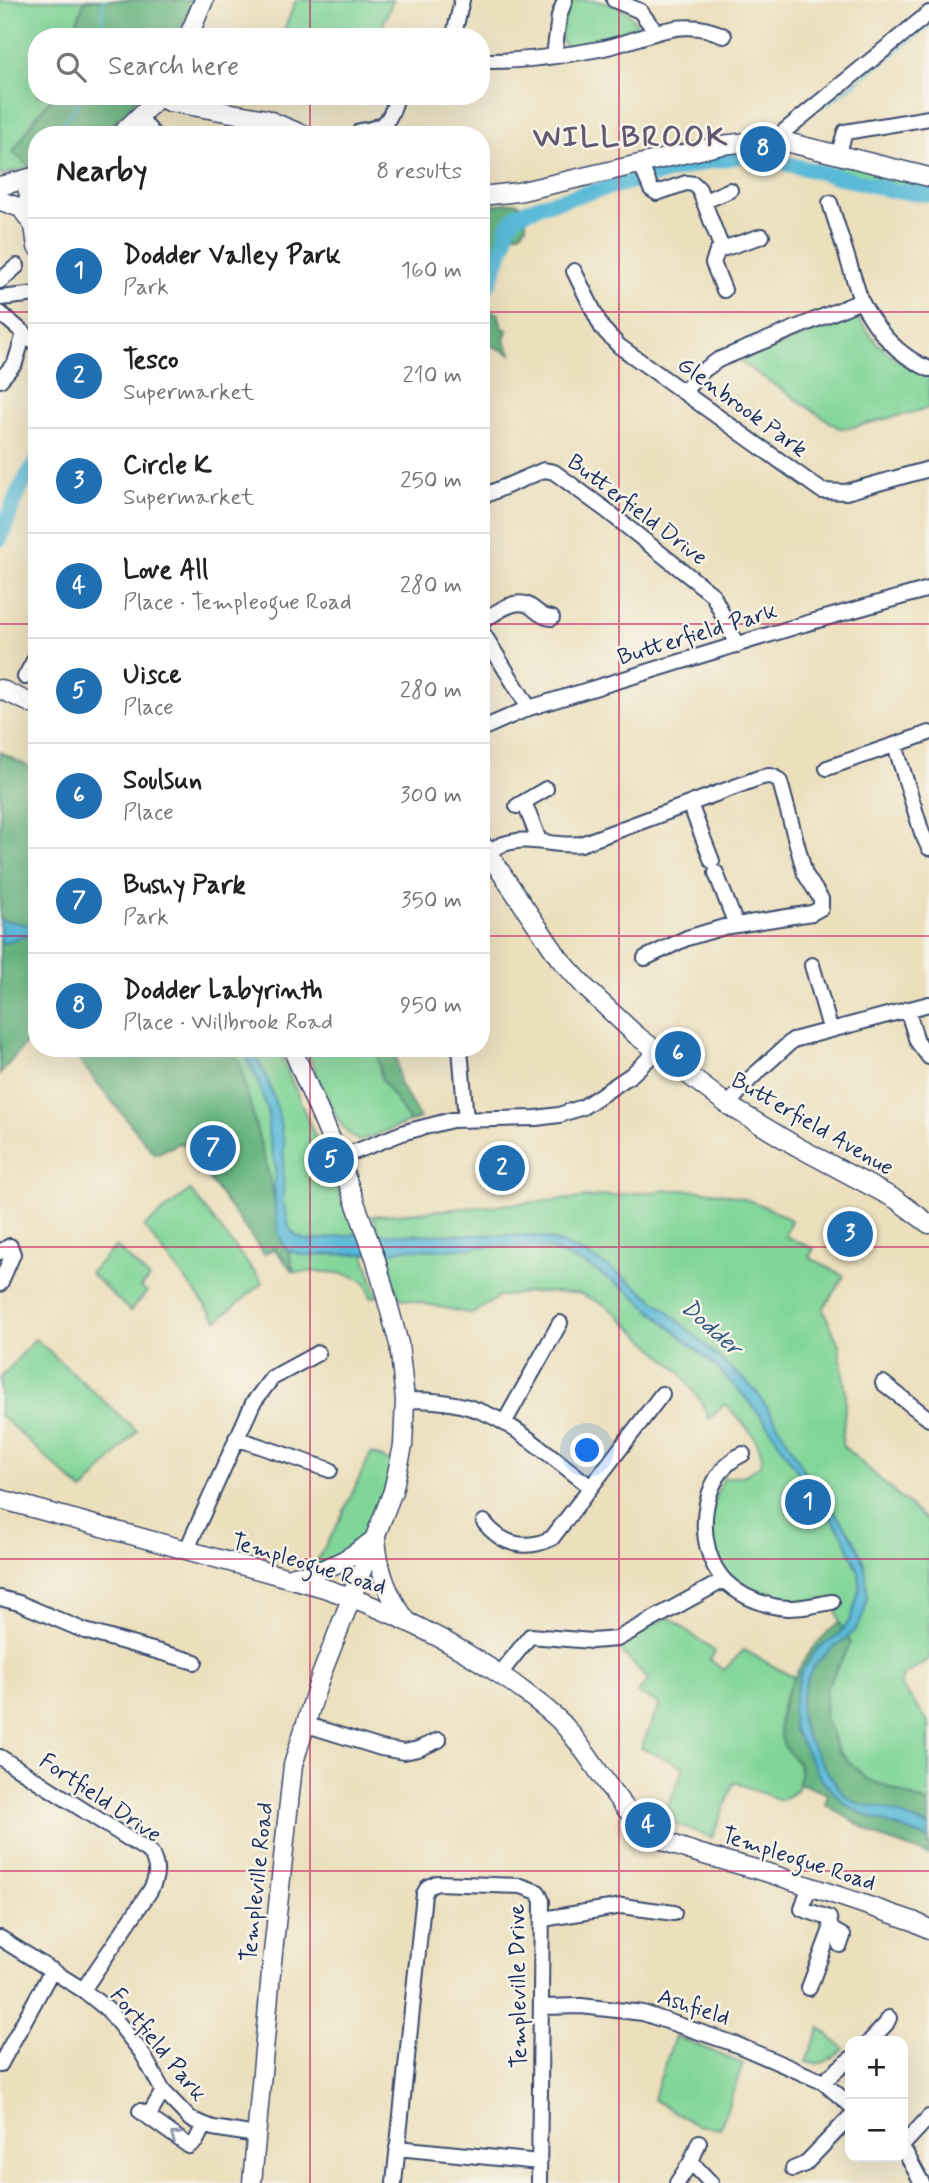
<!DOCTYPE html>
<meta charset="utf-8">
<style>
:root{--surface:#fff;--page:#f2f2f2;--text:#222;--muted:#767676;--line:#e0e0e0;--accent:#1f6fb2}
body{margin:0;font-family:Mynerve,sans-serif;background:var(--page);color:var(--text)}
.controls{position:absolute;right:21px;bottom:21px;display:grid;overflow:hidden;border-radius:14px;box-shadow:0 7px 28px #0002}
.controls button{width:63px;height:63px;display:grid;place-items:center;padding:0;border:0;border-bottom:2px solid var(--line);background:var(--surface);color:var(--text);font:35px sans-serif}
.you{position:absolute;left:588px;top:1451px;width:24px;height:24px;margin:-18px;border:5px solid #fff;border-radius:50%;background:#1a73e8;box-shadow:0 0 0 10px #1a73e833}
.badge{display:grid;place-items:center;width:46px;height:46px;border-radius:50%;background:var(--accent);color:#fff;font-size:23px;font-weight:700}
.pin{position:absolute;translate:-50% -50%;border:4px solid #fff;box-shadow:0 2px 7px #0006}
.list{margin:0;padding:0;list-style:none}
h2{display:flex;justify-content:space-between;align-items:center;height:91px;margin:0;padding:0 28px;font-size:30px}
h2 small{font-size:23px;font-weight:400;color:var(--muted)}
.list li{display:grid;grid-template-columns:46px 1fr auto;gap:21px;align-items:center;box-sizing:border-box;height:105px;padding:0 28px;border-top:2px solid var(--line)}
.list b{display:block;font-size:26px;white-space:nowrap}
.list p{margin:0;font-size:23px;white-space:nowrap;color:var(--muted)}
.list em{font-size:23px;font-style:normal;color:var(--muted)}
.icon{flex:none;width:38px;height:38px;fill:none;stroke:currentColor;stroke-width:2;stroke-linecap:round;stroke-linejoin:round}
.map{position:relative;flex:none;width:929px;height:2183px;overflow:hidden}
.search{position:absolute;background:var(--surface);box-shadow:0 7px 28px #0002;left:28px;top:28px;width:462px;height:77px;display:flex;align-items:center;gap:18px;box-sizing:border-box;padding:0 24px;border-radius:28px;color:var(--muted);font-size:26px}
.panel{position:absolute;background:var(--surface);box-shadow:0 7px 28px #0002;left:28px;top:126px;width:462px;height:931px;border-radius:28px}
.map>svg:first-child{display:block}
.green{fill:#80d598;stroke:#4e827b;stroke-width:2}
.forest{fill:#68b680;stroke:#42726f;stroke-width:2}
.water{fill:#58bad7;stroke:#3a749a;stroke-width:2}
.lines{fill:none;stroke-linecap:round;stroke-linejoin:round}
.stream{stroke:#58bad7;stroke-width:2.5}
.river{stroke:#58bad7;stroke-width:16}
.minor-casing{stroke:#3a496c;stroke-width:18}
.major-casing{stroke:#3a496c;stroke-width:21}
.minor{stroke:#fff;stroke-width:14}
.major{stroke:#fff;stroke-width:18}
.oneway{stroke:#8d97ae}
.grid{fill:none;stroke:#c2185b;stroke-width:2;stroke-opacity:0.55}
.labels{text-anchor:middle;stroke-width:5;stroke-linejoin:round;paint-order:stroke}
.street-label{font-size:23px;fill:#1b2f5e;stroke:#f7f3e8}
.water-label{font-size:24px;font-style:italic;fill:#2d5982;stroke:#f7f3e8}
.district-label{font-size:30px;font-weight:bold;letter-spacing:2px;fill:#625872;stroke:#f7f3e8}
</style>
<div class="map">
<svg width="929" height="2183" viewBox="0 0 929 2183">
<rect width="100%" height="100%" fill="#f7f3e8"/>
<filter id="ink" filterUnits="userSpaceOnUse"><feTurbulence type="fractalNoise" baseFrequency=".0143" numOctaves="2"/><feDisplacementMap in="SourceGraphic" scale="14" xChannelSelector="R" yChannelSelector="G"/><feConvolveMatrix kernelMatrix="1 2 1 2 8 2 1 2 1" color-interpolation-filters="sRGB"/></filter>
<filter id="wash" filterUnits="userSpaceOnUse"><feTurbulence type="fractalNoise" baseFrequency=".00686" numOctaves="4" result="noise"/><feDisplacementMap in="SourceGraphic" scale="28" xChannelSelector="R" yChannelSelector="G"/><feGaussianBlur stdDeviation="1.57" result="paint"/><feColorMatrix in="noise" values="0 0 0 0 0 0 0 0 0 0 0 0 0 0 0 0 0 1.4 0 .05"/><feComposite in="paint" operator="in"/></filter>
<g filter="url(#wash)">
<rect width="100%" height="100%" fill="#ebdfbc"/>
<path class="green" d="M0 0H194L176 37H37V96H139L117 120 97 135H37V166L0 175Z
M296 0H393L378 37 352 35 351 37H299L284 30Z
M570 0C594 0 625 0 637 25L633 34 577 48 565 45 560 38Z
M840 156 929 177V194L895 191 833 176Z
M856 316 877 343 896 359 929 376V408L849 428H839L739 361Z
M69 1048H278L346 1211 352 1218 378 1297H371C369 1293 369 1289 367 1286 357 1269 312 1272 294 1272L274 1248 264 1254 182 1142 155 1154Z
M305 1048H377L381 1078 410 1122 359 1141C335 1130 317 1072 305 1048Z
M190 1190 263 1283 217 1320 144 1227Z
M671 1190C719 1189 749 1196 791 1220L785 1236 814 1249 809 1257 844 1276 823 1309 839 1345 846 1394 842 1445 929 1523V1659L903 1676 900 1684 929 1723V1804L867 1779 838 1751 825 1717 826 1688 850 1643 839 1623 834 1599 785 1602 767 1600 744 1591 729 1578 715 1556 708 1513 723 1479 745 1475 761 1465C766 1441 739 1420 725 1404L709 1419 702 1403 679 1371 617 1314 603 1304 578 1293 530 1292 499 1297 472 1314 403 1299 398 1296 373 1216Z
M116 1246 149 1278 141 1287 147 1292 130 1311 90 1273Z
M35 1339 137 1431 83 1491 0 1415V1379Z
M371 1453 394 1463 388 1484 360 1546 310 1571 336 1528Z
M669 1617 715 1652 710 1660 724 1670 744 1650 795 1678 782 1707 783 1744C802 1764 812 1787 780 1800L734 1782 712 1838 663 1819 684 1767 641 1748 660 1704 637 1693 649 1680 619 1649 656 1623Z
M820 2028 844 2049C830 2059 823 2067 806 2062Z
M675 2036 743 2064 720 2128 696 2125 653 2099Z"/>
<path class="forest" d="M85 0H194L176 37H75L77 21Z
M54 96H139L117 120 97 135H37V166L31 168 13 152 40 111Z
M516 202 523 207 514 211 512 219 521 217 526 212V226L521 232 514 234 507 241 499 276 483 309 498 313 502 327 507 330 504 340 511 354 481 341V300L487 292 481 290V206Z
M0 752 37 771V1030L0 1074Z
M69 1048H231L239 1062 294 1272 274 1248 264 1254 182 1142 155 1154Z
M377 1048H396L399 1083 420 1118 410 1122 381 1078Z
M839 1623 851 1643 826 1688 825 1717 838 1751 867 1779 929 1804V1855L881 1838 825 1804 828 1794 799 1783C805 1758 789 1760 782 1741 769 1705 810 1643 839 1623Z"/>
<path class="water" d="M0 920 37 926V942L24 935 6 943 0 941Z
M241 1048H251L266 1075 278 1111 284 1144 283 1202 290 1229 296 1236 309 1241 357 1234 532 1235C603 1249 667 1309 719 1358 733 1371 750 1382 761 1398 780 1426 795 1456 813 1484 832 1512 861 1538 866 1574 869 1596 867 1621 848 1637 836 1646 821 1655 813 1668 803 1684 798 1706 802 1724 805 1738 838 1792 850 1799 863 1808 877 1805 890 1810 903 1815 916 1822 929 1827V1839L863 1814 844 1803 820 1778 793 1728 792 1711 800 1674 818 1648 835 1638 851 1619 860 1587 859 1572 843 1535 809 1489 767 1424 746 1398 716 1367 631 1293 588 1266 550 1249 496 1246 446 1250 405 1249 389 1253 315 1255H303L290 1251 285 1247 279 1235 276 1219 274 1183 276 1169 268 1133V1112L256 1077Z"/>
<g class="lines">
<path class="stream" d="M101 37 103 0
M77 104 81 96
M827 105 929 26
M54 135 76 106
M32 165 37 156"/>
<path class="river" d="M481 292 490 281 505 242 507 227 517 215 541 205 710 161 757 153 788 164 895 191 929 194
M0 539 18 492 37 460"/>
</g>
</g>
<g filter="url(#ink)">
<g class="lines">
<g class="minor-casing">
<path id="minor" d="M614 0 640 11 656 32
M456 37 455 30 462 0
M554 56 559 16 565 0
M481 61C521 62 561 56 599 49 643 41 681 13 724 36
M139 117 154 135
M360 131C386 128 391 120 397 96
M766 140 782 133 929 13
M838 156 845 132 929 118
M641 165 651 189 657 193 686 183 694 184 699 189 722 249 717 252 713 263 724 290
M705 201 730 190
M830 203 861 301C877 331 897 355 929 369
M722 249 762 236
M574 271 602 328 619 346 822 491 846 492 929 469
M0 281 17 266
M0 298 37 294
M0 313 37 344
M0 380 15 363 24 334
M684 391 704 370 718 360 861 301
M481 497 544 470 554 472 606 510 713 595 737 645
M481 622C493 615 513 598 528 605 537 610 540 617 552 618
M481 630 529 708
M25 677 37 655
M481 729 529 708 804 624 929 589
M895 745 922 833 929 848
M827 768 929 733
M524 802 539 840
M690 804 712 861
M517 806 546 789
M487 852C525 829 544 848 581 844L756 779C766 776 772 773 780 782L805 874 821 899V908L812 913 724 927 687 938 645 958
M716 873 736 925
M812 965 830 1028
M907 1009 917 1041 929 1057
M460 1048 466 1120
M728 1105 751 1078 793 1040 929 1004
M339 1158 405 1132 452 1120 536 1118 559 1115 583 1107 631 1075 656 1052
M0 1252 10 1246 13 1254 0 1284
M883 1383 929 1419
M405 1400C433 1400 459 1402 485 1413 519 1427 560 1464 591 1487
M504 1423 560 1323
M236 1438 330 1470
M743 1454C699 1473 693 1548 725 1581 738 1594 756 1602 773 1606 792 1611 813 1605 832 1602
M484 1522C502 1545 526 1551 552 1538L662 1394
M186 1551 253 1403 272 1378 318 1353
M0 1598 19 1603 85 1631 195 1662
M499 1675 530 1636 592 1641 617 1639 724 1580
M304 1724 381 1748 404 1752 418 1749 439 1740
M0 1757 151 1853C158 1867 158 1876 150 1891L83 1990
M543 1919 622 1906 674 1913
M831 1929 843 1936 840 1945
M0 1938 83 1990 108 2010 142 2053 163 2091 190 2119 213 2128 256 2135
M809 1988 831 1929 829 1918 802 1909 809 1887
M543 2007 581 2006 643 2013 735 2044 823 2082 850 2105
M870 2041 886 2024 889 2018
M0 2065 52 1970
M823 2082 850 2059
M140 2111 189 2146 196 2141 204 2125
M148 2117 163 2091
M903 2145 929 2117
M397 2148 539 2162
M903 2148 922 2183
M691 2162 711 2183
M793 2169 805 2164 850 2117
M394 2183 424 1894 428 1887 437 1883 521 1886 538 1892 542 1901 539 2183
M677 2183 691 2162 699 2142"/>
</g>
<g class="major-casing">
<path id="major" d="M188 37 204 0
M159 97 169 102 266 119 304 135
M120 135 160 96
M25 180 31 204 37 247
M0 186 37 176
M481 196 518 192 722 145 766 140 790 143 929 177
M1 201 21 208 33 225
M0 689 37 706
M481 843 559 958 587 989 636 1035 728 1105 796 1146 897 1200 929 1224
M0 1499 321 1587C389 1609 452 1641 511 1682 528 1695 546 1707 561 1722 592 1755 615 1806 651 1833 674 1850 733 1862 762 1871 813 1887 863 1904 913 1921L929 1929
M376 1537C378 1569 387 1595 407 1621
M294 1576C325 1572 348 1560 372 1541
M252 2183 272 1962 293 1765 320 1678 393 1491 403 1446 405 1400 399 1344 376 1260 339 1158 292 1048"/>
</g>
<use href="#minor" class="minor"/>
<use href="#major" class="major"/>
</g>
<defs><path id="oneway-chevron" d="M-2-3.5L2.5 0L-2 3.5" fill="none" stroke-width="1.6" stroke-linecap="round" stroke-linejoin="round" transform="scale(1.75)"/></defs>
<use class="oneway" href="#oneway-chevron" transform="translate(175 2136) rotate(-145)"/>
</g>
<path class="grid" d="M310 0V37M619 0V2183M310 96V135M0 312H37M481 312H929M0 624H37M481 624H929M0 936H37M481 936H929M310 1048V2183M0 1247H929M0 1559H929M0 1871H929"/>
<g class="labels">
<g class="street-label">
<text transform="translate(743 406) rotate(36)" y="8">Glenbrook Park</text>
<text transform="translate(638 509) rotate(37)" y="8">Butterfield Drive</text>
<text transform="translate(697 633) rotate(-17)" y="8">Butterfield Park</text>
<text transform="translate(813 1123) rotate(30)" y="8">Butterfield Avenue</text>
<text transform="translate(309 1563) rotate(17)" y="8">Templeogue Road</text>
<text transform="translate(101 1797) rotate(34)" y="8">Fortfield Drive</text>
<text transform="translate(799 1858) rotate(18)" y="8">Templeogue Road</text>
<text transform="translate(256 1882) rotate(-84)" y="8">Templeville Road</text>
<text transform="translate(517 1986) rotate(-91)" y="8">Templeville Drive</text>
<text transform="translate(694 2006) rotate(18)" y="8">Ashfield</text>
<text transform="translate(159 2044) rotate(51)" y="8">Fortfield Park</text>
</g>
<g class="water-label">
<text transform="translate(712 1327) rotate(42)" y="8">Dodder</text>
</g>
<g class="district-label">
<text x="631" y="146">WILLBROOK</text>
</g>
</g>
</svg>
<div class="controls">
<button>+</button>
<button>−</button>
</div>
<div class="you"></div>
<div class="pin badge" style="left:808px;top:1502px">1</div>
<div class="pin badge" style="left:502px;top:1168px">2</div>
<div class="pin badge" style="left:850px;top:1234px">3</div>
<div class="pin badge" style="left:648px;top:1825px">4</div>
<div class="pin badge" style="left:331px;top:1160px">5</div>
<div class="pin badge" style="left:678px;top:1054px">6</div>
<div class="pin badge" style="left:213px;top:1148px">7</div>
<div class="pin badge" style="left:763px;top:149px">8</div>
<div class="search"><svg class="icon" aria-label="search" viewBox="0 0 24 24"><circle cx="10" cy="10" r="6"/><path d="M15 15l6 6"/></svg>Search here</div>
<section class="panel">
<h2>Nearby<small>8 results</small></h2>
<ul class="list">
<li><span class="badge">1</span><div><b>Dodder Valley Park</b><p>Park</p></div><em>160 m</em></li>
<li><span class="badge">2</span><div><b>Tesco</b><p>Supermarket</p></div><em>210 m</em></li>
<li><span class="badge">3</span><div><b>Circle K</b><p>Supermarket</p></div><em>250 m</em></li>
<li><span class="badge">4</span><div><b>Love All</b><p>Place · Templeogue Road</p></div><em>280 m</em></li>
<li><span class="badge">5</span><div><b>Uisce</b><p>Place</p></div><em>280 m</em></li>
<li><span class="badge">6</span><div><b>Soulsun</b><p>Place</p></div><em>300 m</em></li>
<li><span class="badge">7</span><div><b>Bushy Park</b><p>Park</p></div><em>350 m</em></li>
<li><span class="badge">8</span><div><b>Dodder Labyrinth</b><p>Place · Willbrook Road</p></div><em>950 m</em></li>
</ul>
</section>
</div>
